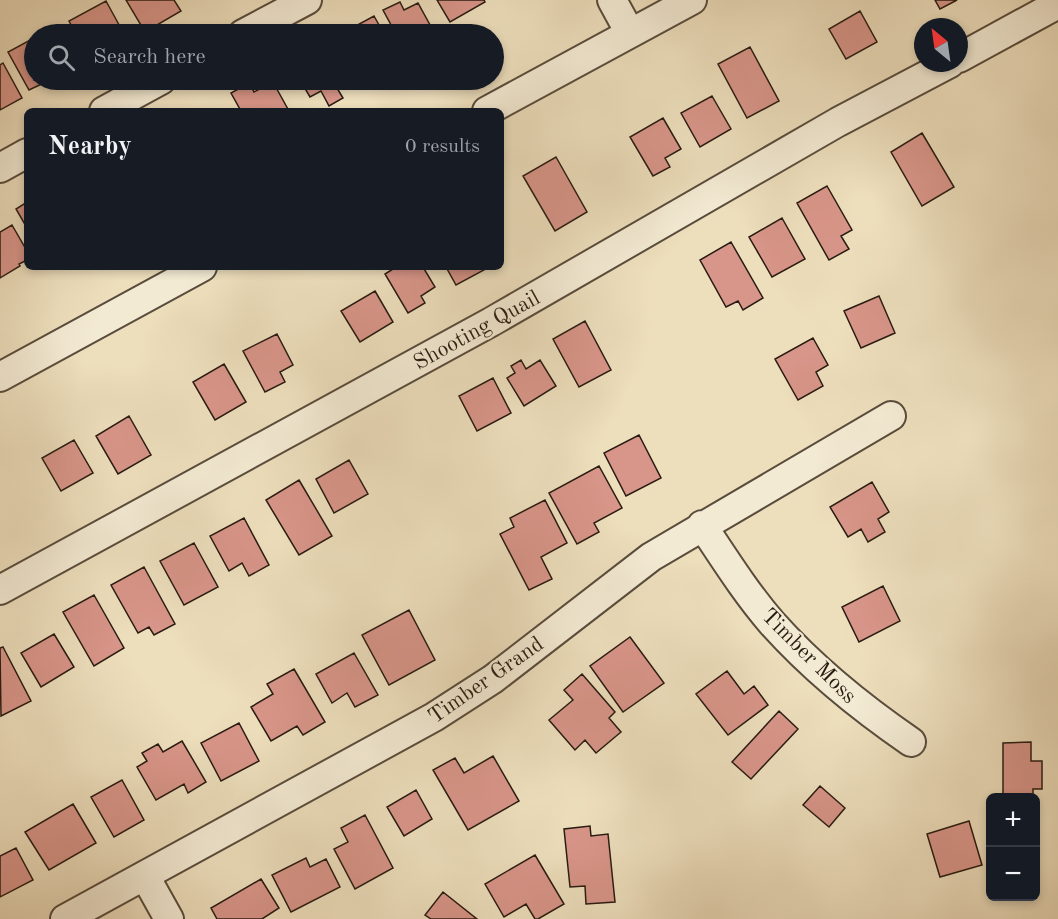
<!DOCTYPE html>
<meta charset="utf-8">
<style>
:root{--surface:#171b24;--page:#20242c;--text:#f1f3f6;--muted:#9ea1a6;--line:#363941}
body{margin:0;font-family:"Old Standard TT",serif;background:var(--page);color:var(--text)}
.controls{position:absolute;right:18px;bottom:18px;display:grid;overflow:hidden;border-radius:9px;box-shadow:0 3px 9px #0003}
.controls button{width:54px;height:54px;display:grid;place-items:center;padding:0;border:0;border-bottom:2px solid var(--line);background:var(--surface);color:var(--text);font:30px sans-serif}
.compass{position:absolute;left:914px;top:18px;width:54px;height:54px;border-radius:50%;background:var(--surface);box-shadow:0 3px 9px #0003;rotate:331deg}
.list{margin:0;padding:0;list-style:none}
h2{display:flex;justify-content:space-between;align-items:center;height:78px;margin:0;padding:0 24px;font-size:26px}
h2 small{font-size:20px;font-weight:400;color:var(--muted)}
.icon{flex:none;width:33px;height:33px;fill:none;stroke:currentColor;stroke-width:2;stroke-linecap:round;stroke-linejoin:round}
.map{position:relative;flex:none;width:1058px;height:919px;overflow:hidden}
.search{position:absolute;background:var(--surface);box-shadow:0 3px 9px #0003;left:24px;top:24px;width:480px;height:66px;display:flex;align-items:center;gap:15px;box-sizing:border-box;padding:0 21px;border-radius:33px;color:var(--muted);font-size:22px}
.panel{position:absolute;background:var(--surface);box-shadow:0 3px 9px #0003;left:24px;top:108px;width:480px;height:162px;border-radius:9px}
.map>svg:first-child{display:block}
.building{fill:#d89589;stroke:#281b11;stroke-width:1.5}
.lines{fill:none;stroke-linecap:round;stroke-linejoin:round}
.minor-casing{stroke:#594c3c;stroke-width:32}
.minor{stroke:#f3ead3;stroke-width:28}
.labels{text-anchor:middle;stroke-width:4.5;stroke-linejoin:round;paint-order:stroke}
.street-label{font-size:22px;fill:#281b11;stroke:#f3ead3}
</style>
<div class="map">
<svg width="1058" height="919" viewBox="0 0 1058 919">
<rect width="100%" height="100%" fill="#eddebc"/>
<filter id="stains"><feTurbulence type="fractalNoise" baseFrequency=".00333" numOctaves="4"/><feColorMatrix values="0 0 0 0 .2 0 0 0 0 .09 0 0 0 0 .02 0 0 0 .5 -.17"/></filter>
<radialGradient id="worn" r=".72"><stop offset=".6" stop-color="#630" stop-opacity="0"/><stop offset="1" stop-color="#630" stop-opacity=".3"/></radialGradient>
<path class="building" d="M126 0H174L181 11 145 32Z
M437 0H484L485 2 450 22Z
M935 0H957L940 9Z
M106 1 124 34H76L69 21Z
M400 2 404 10 418 3 435 34H396L383 10Z
M860 11 877 42 846 59 829 29Z
M374 16 384 34H341Z
M34 38V80H50L29 90 8 52Z
M750 47 779 101 747 118 718 64Z
M3 63 22 98 0 110V65Z
M300 80H341L334 83 343 98 329 106 321 91 310 97Z
M273 82 289 111H241L231 93 249 83 254 92Z
M712 96 731 129 700 147 681 113Z
M663 118 681 149 665 158 670 167 653 176 630 137Z
M922 133 954 187 922 206 891 152Z
M556 157 587 212 555 231 523 176Z
M827 186 852 230 841 236 849 249 829 260 797 203Z
M27 202V228L16 209Z
M782 218 805 259 772 277 749 237Z
M12 225 27 251V260L19 264 20 266 0 278V232Z
M731 242 763 298 743 310 738 301 726 307 700 260Z
M396 267H423L435 287 421 296 425 303 408 313 385 274Z
M446 267H483L484 270 456 285Z
M375 291 393 322 360 342 341 311Z
M879 296 895 333 861 348 844 311Z
M585 321 611 370 579 387 553 339Z
M277 334 293 365 280 372 285 382 265 392 243 351Z
M813 338 828 365 816 372 823 386 798 400 775 359Z
M521 360 526 369 540 360 556 386 524 406 507 378 515 373 511 366Z
M224 364 246 402 215 420 193 382Z
M493 378 511 413 477 431 459 396Z
M129 416 151 455 118 474 96 436Z
M639 435 661 478 626 496 604 453Z
M74 440 93 473 61 491 42 458Z
M349 460 368 494 334 513 316 479Z
M599 466 622 508 594 523 599 532 577 544 549 493Z
M299 480 332 536 299 555 266 500Z
M872 482 889 512 878 519 885 532 868 542 861 529 848 537 830 507Z
M545 500 567 543 541 557 552 579 529 590 500 534 514 527 510 518Z
M244 518 269 565 249 576 242 563 229 571 210 536Z
M194 543 218 587 184 605 160 561Z
M144 567 175 624 154 635 149 627 138 633 111 585Z
M883 586 900 621 859 642 842 607Z
M94 595 124 648 94 666 63 612Z
M409 610 435 660 389 685 362 635Z
M54 634 74 667 41 687 21 653Z
M630 637 664 683 623 712 590 666Z
M3 647 31 701 1 716 0 648Z
M354 653 378 695 355 707 347 693 332 703 316 674Z
M294 669 325 722 303 735 297 726 271 741 251 707 273 694 267 684Z
M727 671 744 694 754 686 768 705 728 735 696 694Z
M582 674 615 712 609 718 621 732 596 753 585 740 575 750 549 720 573 700 564 690Z
M779 711 798 729 751 779 732 762Z
M239 723 259 761 221 781 201 743Z
M182 741 206 782 188 793 184 784 156 800 137 767 147 761 142 753 158 744 163 752Z
M1031 742V761H1042V789H1033V798H1003V743Z
M493 756 519 801 468 830 433 770 455 758 464 773Z
M122 780 144 820 114 837 91 797Z
M820 786 845 808 829 827 803 805Z
M416 790 432 819 404 836 387 807Z
M73 804 96 843 49 870 25 832Z
M365 815 393 868 355 889 334 849 348 842 341 828Z
M969 821 982 865 940 877 927 834Z
M590 826 591 836 608 834 615 902 586 904 585 886 570 887 564 829Z
M16 848 33 880 0 897V856Z
M535 855 564 904 538 919H535L526 904 504 917 485 884Z
M306 858 310 867 326 859 340 887 291 912 272 875Z
M261 879 279 908 262 919H217L211 908Z
M443 892 477 919H431L425 915Z"/>
<g class="lines">
<g class="minor-casing">
<path id="minor" d="M612 0 630 33
M243 34 307 0
M959 58 1058 4
M104 111 161 80
M487 111 692 0
M0 168 27 153
M0 377 202 267
M702 525C724 558 746 593 772 623 813 669 860 707 911 742
M0 590 491 322 838 122 950 63
M145 876 169 919
M65 919 434 717 493 679 651 557 891 416"/>
</g>
<use href="#minor" class="minor"/>
</g>
<g class="labels">
<g class="street-label">
<text transform="translate(476 329) rotate(-29)" y="8">Shooting Quail</text>
<text transform="translate(810 655) rotate(45)" y="8">Timber Moss</text>
<text transform="translate(485 679) rotate(-35)" y="8">Timber Grand</text>
</g>
</g>
<rect width="100%" height="100%" filter="url(#stains)"/>
<rect width="100%" height="100%" fill="url(#worn)"/>
</svg>
<div class="controls">
<button>+</button>
<button>−</button>
</div>
<svg class="compass" viewBox="-18 -18 36 36"><path d="M0-13l5 13h-10z" fill="#e53935"/><path d="M0 13l5-13h-10z" fill="#9ea1a6"/></svg>
<div class="search"><svg class="icon" aria-label="search" viewBox="0 0 24 24"><circle cx="10" cy="10" r="6"/><path d="M15 15l6 6"/></svg>Search here</div>
<section class="panel">
<h2>Nearby<small>0 results</small></h2>
<ul class="list">
</ul>
</section>
</div>
